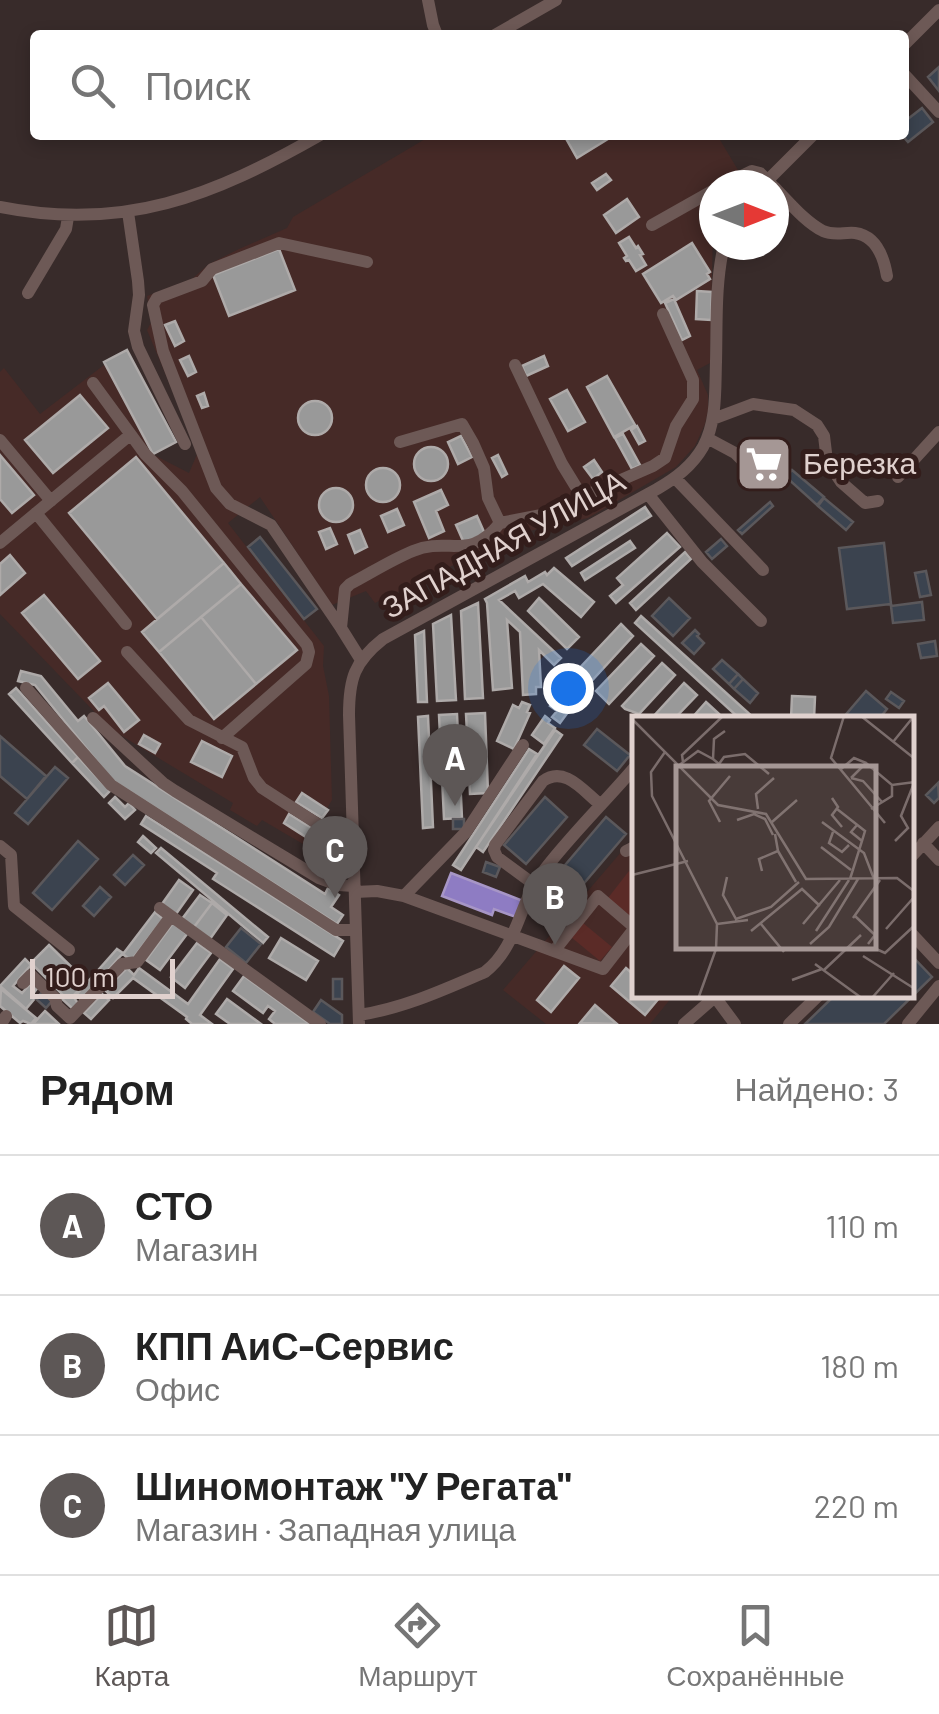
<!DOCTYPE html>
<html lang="ru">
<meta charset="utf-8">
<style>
:root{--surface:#fff;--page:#f2f2f2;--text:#222;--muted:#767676;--line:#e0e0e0;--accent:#5d5756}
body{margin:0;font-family:Barlow,sans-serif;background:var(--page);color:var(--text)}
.compass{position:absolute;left:699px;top:170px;width:90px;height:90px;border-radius:50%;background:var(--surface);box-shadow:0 5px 15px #0003;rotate:90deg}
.scale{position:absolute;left:30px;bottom:25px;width:145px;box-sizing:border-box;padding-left:10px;border:5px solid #e0d1ce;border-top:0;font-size:28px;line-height:35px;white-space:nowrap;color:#e0d1ce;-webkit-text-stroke:8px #331d1b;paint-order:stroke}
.you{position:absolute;left:568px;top:688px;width:35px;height:35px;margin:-25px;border:8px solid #fff;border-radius:50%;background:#1a73e8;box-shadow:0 0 0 15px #1a73e833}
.badge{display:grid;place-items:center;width:65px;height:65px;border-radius:50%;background:var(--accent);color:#fff;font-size:32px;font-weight:700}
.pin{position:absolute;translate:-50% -82px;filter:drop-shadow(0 2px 5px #0008)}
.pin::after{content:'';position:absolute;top:52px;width:35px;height:30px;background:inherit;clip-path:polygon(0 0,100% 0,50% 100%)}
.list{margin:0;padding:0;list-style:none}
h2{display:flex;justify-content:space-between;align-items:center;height:130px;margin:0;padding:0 40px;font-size:42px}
h2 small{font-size:32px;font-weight:400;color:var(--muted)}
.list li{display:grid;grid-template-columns:65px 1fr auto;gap:30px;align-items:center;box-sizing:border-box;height:140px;padding:0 40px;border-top:2px solid var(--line)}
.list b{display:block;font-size:38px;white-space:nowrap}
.list p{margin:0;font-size:32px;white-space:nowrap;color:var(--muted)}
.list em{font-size:32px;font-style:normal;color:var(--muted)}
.icon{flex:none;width:55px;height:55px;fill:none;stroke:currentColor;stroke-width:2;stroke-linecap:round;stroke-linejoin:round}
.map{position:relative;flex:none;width:939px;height:1024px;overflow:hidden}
.search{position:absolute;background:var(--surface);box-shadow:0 5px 15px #0003;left:30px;right:30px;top:30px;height:110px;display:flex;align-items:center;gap:25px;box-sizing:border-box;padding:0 35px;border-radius:10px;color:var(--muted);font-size:38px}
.sheet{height:550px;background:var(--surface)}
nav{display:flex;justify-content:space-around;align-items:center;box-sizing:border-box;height:140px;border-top:2px solid var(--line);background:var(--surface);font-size:28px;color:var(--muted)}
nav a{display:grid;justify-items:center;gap:5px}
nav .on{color:var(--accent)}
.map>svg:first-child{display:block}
.built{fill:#462a27}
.green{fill:#5b2b27}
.shops{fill:#e06666;stroke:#e08685;stroke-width:2.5}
.offices{fill:#8e7cc3;stroke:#a796c6;stroke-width:2.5}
.industry{fill:#999;stroke:#aeaaa9;stroke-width:2.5}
.building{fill:#3b434f;stroke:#5b585b;stroke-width:2.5}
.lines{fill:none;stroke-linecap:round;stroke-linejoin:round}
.minor{stroke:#6d5956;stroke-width:12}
.labels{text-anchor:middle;stroke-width:10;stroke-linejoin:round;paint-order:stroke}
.poi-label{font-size:30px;fill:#e0d1ce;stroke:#331d1b;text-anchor:start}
.street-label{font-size:30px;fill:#e0d1ce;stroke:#331d1b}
.inset-road{fill:none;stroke:#7b6d6c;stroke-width:2.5}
.view{fill:#a59795;fill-opacity:0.15;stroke:#a59795;stroke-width:5}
.inset-edge{fill:none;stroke:#e0d1ce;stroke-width:5}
</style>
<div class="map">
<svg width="939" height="1024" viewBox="0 0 939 1024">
<rect width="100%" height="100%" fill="#382b2a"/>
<path class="built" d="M432 135H717L747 185H714L710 363 697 370 708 395V411L705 424 695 446 676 467 588 518 520 533 375 603 366 591 332 605 260 497 228 523 324 646 323 666 329 696 332 800 309 839 307 838 303 844 262 820 257 826 230 810 233 803 112 730 0 614V372L4 368 40 414 104 365V362L127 350 176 442 154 455 189 473 198 452 147 330 152 321 147 296 192 279 209 264 239 249 287 228 293 217Z
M634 837V996L672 997 650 1024H546L503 990Z"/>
<path class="green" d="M629 871 634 875V915L632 918 608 898Z
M583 923 612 947 600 961 571 937Z"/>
<path class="shops" d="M770 446 782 462 765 475 753 460Z"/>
<path class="offices" d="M451 873 523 901 516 917 494 909 492 915 442 896Z"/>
<path class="industry" d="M564 135H605L608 139 577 158Z
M606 174 611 180 597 190 592 183Z
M627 199 639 217 616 233 604 215Z
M629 237 636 248 638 246 643 254 640 255 646 265 636 271 629 260 626 261 624 258 627 256 619 243Z
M692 243 710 272 707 274 710 279 676 300 673 296 661 303 643 274Z
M279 249 295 290 229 316 213 275Z
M697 291 712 292 711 320 696 319Z
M674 299 690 336 682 340 665 303Z
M175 321 184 341 175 346 165 325Z
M127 350 176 442 153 454 104 362Z
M189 356 196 372 188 376 180 360Z
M544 356 548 366 526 376 522 366Z
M607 376 635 425 614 437 587 387Z
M567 390 585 422 568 431 550 399Z
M204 393 208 406 202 408 197 396Z
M80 395 108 428 53 473 25 440Z
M298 418a17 17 0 1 1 34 0a17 17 0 1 1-34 0Z
M637 426 645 441 639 444 631 430Z
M623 434 640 465 632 469 615 438Z
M461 436 472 457 458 464 448 442Z
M414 464a17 17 0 1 1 34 0a17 17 0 1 1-34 0Z
M0 455 34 495 12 513 0 499Z
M498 455 507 474 502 477 492 458Z
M136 457 224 563 157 619 69 513Z
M594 460 602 472 593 479 584 467Z
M366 485a17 17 0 1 1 34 0a17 17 0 1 1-34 0Z
M319 505a17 17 0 1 1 34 0a17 17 0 1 1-34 0Z
M441 490 448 505 436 511 444 531 429 538 414 502Z
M645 507 651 516 572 566 566 558Z
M397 509 404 525 388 532 381 516Z
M477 516 485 534 464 543 456 525Z
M330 528 337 544 326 549 319 532Z
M360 530 367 547 355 553 348 535Z
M667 533 680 547 616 603 610 596 623 585 617 578Z
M630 541 635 548 585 580 581 573Z
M685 552 691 559 636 610 630 603Z
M10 555 25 573 0 595V564Z
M224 563 241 584 159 652 142 632Z
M554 568 594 602 581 617 543 584 519 598 515 591 499 600 561 658 554 665 539 650 541 687H536V694L523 695 520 632 507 620 512 688 493 690 487 603 485 599 525 576 528 582 545 572 547 575Z
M241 584 297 650 256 684 201 617Z
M44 595 100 661 78 679 22 613Z
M539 598 579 637 567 649 528 611Z
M478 603 483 698 465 699 461 611Z
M451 615 456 700 437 701 433 624Z
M641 616 755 719H740L635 623Z
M201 617 256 684 214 719 159 652Z
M621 624 633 636 587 686 574 674Z
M424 631 427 702H418L415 635Z
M641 644 654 656 609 704 596 691Z
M662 663 675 675 639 714 625 709 622 706Z
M21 671 41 676 78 721 84 716 125 766 325 894 328 888 339 895 331 907 343 915 337 924 112 780 35 685 18 681Z
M568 674 579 682 575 688 582 693 560 723 552 717 557 711 550 706 561 691 557 688Z
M108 683 139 720 124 732 104 706 99 710 89 698Z
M684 683 697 695 674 719H651Z
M16 688 78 757 72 763 9 694Z
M792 696 815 697 814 719H791Z
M522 702 530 705 527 712 530 713 514 749 497 741 513 705 519 708Z
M706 702 719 714 715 719H691Z
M485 713 488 793 470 794 466 714Z
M457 714 462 818 444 819 439 715Z
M428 716 433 827 423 828 418 717Z
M545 716 550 720 548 723 555 728 544 744 532 735Z
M555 730 562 735 483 852 476 847Z
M144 735 160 744 155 753 139 744Z
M202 741 232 756 222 777 191 762Z
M529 749 537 754 461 870 453 865Z
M78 757 110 791 104 797 72 763Z
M302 793 328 810 322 818 296 802Z
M115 797 125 807 129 803 135 810 125 819 109 803Z
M289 814 315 830 309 839 284 823Z
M146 816 343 941 334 956 213 879 217 873 141 824Z
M143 836 156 848 151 853 138 842Z
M161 848 268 937 263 943 156 853Z
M179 880 193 890 176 914 162 904Z
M200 895 212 903 194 927 182 919Z
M212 903 227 915 210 939 194 927Z
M155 912 163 919 131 961 123 954Z
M173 923 187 934 160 970 146 960Z
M281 938 318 961 306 980 269 958Z
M197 943 211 953 185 988 171 977Z
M49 945 87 982 73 996 79 1005 74 1010 61 998 64 996 31 963Z
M117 949 123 953 82 1000 76 995Z
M25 959 31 965 13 986 22 993 32 982 38 987 33 994 36 997 26 1009 0 986Z
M220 959 233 969 200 1015 212 1024H192L186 1019 187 1017 133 978 113 998 105 990 127 968 134 975 139 968 188 1004Z
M564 966 579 978 551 1012 537 1000Z
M626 968 634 975V996L660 997 645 1015 611 986Z
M244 976 310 1024H275L269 1019 275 1011 268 1006 263 1013 233 991Z
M1 989 36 1018 31 1024 23 1021 20 1023 0 1006Z
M102 994 109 1000 91 1019 84 1013Z
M227 999 261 1024H230L216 1014Z
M595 1005 617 1024 580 1023Z
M45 1011 59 1024H33Z"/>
<path class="building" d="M939 67V91L928 77Z
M922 108 933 122 908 142 902 135 904 122Z
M792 470 824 497 817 505 786 477Z
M824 498 853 522 846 530 818 506Z
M770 502 773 506 742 534 738 530Z
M260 537 317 609 304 619 248 547Z
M721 539 727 546 712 559 706 552Z
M884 543 891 604 847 609 839 548Z
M926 571 931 595 920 597 915 573Z
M669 598 690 618 673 636 652 616Z
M922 602 924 620 893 623 891 606Z
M695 630 699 634 697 636 704 643 694 654 682 643Z
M935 641 937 656 921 658 918 644Z
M722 660 738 674 729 684 713 669Z
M738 674 743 679 734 689 729 684Z
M743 679 758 693 750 703 734 689Z
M866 691 887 709 879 719H842Z
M891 692 904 701 899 708 886 699Z
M597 729 630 755 617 771 584 745Z
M0 736 46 776 27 799 0 776Z
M55 767 68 778 28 824 15 813Z
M938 783 939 798 934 803 926 795Z
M545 797 567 817 526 864 504 845Z
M606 817 626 834 568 902 548 885Z
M453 819H464V829H453Z
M78 841 98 859 52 910 33 893Z
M133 855 144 865 125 885 114 875Z
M486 862 500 867 496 877 483 872Z
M100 887 111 897 94 916 83 906Z
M551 895 563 906 556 913 544 902Z
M241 928 261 944 246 963 226 947Z
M912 956 932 977 884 1024H805L834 996H912Z
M333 979H342V999H333Z
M42 992 52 1001 46 1008 36 999Z
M321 1000 342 1015V1024H330L313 1012Z"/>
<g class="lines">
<path class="minor" d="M428 0 433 25 437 35
M495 35 556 0
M904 45 939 10
M904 74 939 112
M723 185 752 171 760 173 772 185
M763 185 813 135
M774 187C788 201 805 222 823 231 834 236 844 232 855 233 877 236 884 258 887 276
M0 207C124 232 213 196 320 135
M128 212 138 281 139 295 134 331 138 347 185 444
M652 225 714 190
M28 293 66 229 68 217
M515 365 562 464 584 500
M93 383 145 454 182 491 307 645 309 652 306 664 222 738
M713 419 753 404 794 410 817 425 824 436 827 461 841 482 865 503 878 501
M707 438 735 453 764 482
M0 440 51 501
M400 442 462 424 473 443 484 468 488 498 500 523 587 506
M898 477 939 432
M675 478 763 570
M648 494 702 562 761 621
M582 497 653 466 665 458 676 426 693 399V380L663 314
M36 513 126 624
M0 543 130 435
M341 628 271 525 230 504 216 488 163 351 153 305 157 298 202 281 212 269 279 243 367 262
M127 652 189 720 242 747 254 778 262 788 330 832 353 838
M361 660 341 628 345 589 350 584C371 573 391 560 413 551 449 536 469 562 500 523
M26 688 111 785 336 930H356
M93 718 163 783 175 791 319 878 338 885 354 886
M923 843 939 860
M0 846 11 855 14 906 69 950
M626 851 634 847
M912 856 939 827
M535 885 497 857 494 850 495 845 543 781C565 765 584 792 601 805
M355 892 377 891 404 896 554 951 598 896 634 927
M404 896 466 832 523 745
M160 908 320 1024
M912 934 939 963
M554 951 603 969 634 929
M23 983 31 975 55 998 57 1006 70 1018 122 964 137 962 171 916
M715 997 735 1024
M359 1015C404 1008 443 990 485 972 518 946 518 905 542 873 568 838 605 802 634 768
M1 1024 6 1016
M359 1024 349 715C349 679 354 662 383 639L657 489C676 478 692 466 703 447 717 421 715 391 716 362 717 323 715 283 724 245
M684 1024 716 996
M789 1024 818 996
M908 1024 939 986"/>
</g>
<defs>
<g id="supermarket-square" transform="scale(2.875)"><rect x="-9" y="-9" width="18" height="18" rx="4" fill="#a59795" stroke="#331d1b"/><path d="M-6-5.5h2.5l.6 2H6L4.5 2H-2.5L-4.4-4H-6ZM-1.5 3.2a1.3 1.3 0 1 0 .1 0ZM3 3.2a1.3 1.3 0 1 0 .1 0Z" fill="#fff"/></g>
</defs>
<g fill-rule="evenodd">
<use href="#supermarket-square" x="764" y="464"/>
</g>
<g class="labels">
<g class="poi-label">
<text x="803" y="474">Березка</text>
</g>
<g class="street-label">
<text transform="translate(504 545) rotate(-29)" y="10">ЗАПАДНАЯ УЛИЦА</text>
</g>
</g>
<g transform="translate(632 716)">
<rect width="282" height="282" fill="#382b2a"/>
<path class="inset-road" d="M212 0 199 42 253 107M229 0 283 43M0 3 86 89 134 98 174 163 265 162 283 176M261 26 282 0M33 36 19 56 20 80 85 208 84 233 66 283M81 43 87 48 92 41 113 38 137 58M51 46 50 39 91 0M46 50 66 35 81 43 82 23 93 15M209 53 222 42 234 47M219 62 234 47 260 69 283 66M219 62 231 65 250 86M200 82 206 91 200 99 210 111M126 93 124 78 142 62M205 93 233 115 230 125M239 93 260 80V69M105 104 122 98 133 103 141 119M88 106 77 85 98 60M140 106 165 84M190 106 232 137 242 163M201 116 197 127 210 136 217 129M263 125 276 112 269 100 282 67M189 131 219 154M146 135 164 166M130 155 127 143 146 135 143 118M0 159 56 145M95 161 91 179 104 203 139 191 167 166M218 163 230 125 219 116 225 109M223 200 243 219 236 228M221 202 248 164M85 208 116 204M129 208 152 236M171 208 208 164M254 213 283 180M119 215 170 173 188 190M184 215 217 164M178 228 197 211 226 163M242 232 253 237 283 209M231 240 283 273M183 248 231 283M192 254 229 219M160 264 190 253M239 283 262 257"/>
<path class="view" d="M44 50H244V233H44Z"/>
<rect width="282" height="282" class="inset-edge"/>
</g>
</svg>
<svg class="compass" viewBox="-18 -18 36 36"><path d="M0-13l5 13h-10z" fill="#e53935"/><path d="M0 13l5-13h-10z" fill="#767676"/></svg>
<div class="scale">100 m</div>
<div class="you"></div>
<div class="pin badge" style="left:455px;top:806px">A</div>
<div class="pin badge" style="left:555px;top:945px">B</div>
<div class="pin badge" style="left:335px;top:898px">C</div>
<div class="search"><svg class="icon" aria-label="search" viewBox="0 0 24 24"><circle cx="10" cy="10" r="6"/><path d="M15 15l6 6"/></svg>Поиск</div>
</div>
<section class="sheet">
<h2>Рядом<small>Найдено: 3</small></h2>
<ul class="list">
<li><span class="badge">A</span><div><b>СТО</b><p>Магазин</p></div><em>110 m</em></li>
<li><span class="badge">B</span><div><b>КПП АиС-Сервис</b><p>Офис</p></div><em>180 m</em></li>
<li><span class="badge">C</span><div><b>Шиномонтаж &quot;У Регата&quot;</b><p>Магазин · Западная улица</p></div><em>220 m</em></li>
</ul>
</section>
<nav>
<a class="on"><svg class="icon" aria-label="map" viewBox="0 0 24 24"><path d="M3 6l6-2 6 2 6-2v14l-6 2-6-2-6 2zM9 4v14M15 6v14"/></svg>Карта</a>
<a><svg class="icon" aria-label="directions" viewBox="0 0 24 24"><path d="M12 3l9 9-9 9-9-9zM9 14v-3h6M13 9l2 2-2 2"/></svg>Маршрут</a>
<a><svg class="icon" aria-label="saved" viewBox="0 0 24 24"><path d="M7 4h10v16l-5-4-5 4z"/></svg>Сохранённые</a>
</nav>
